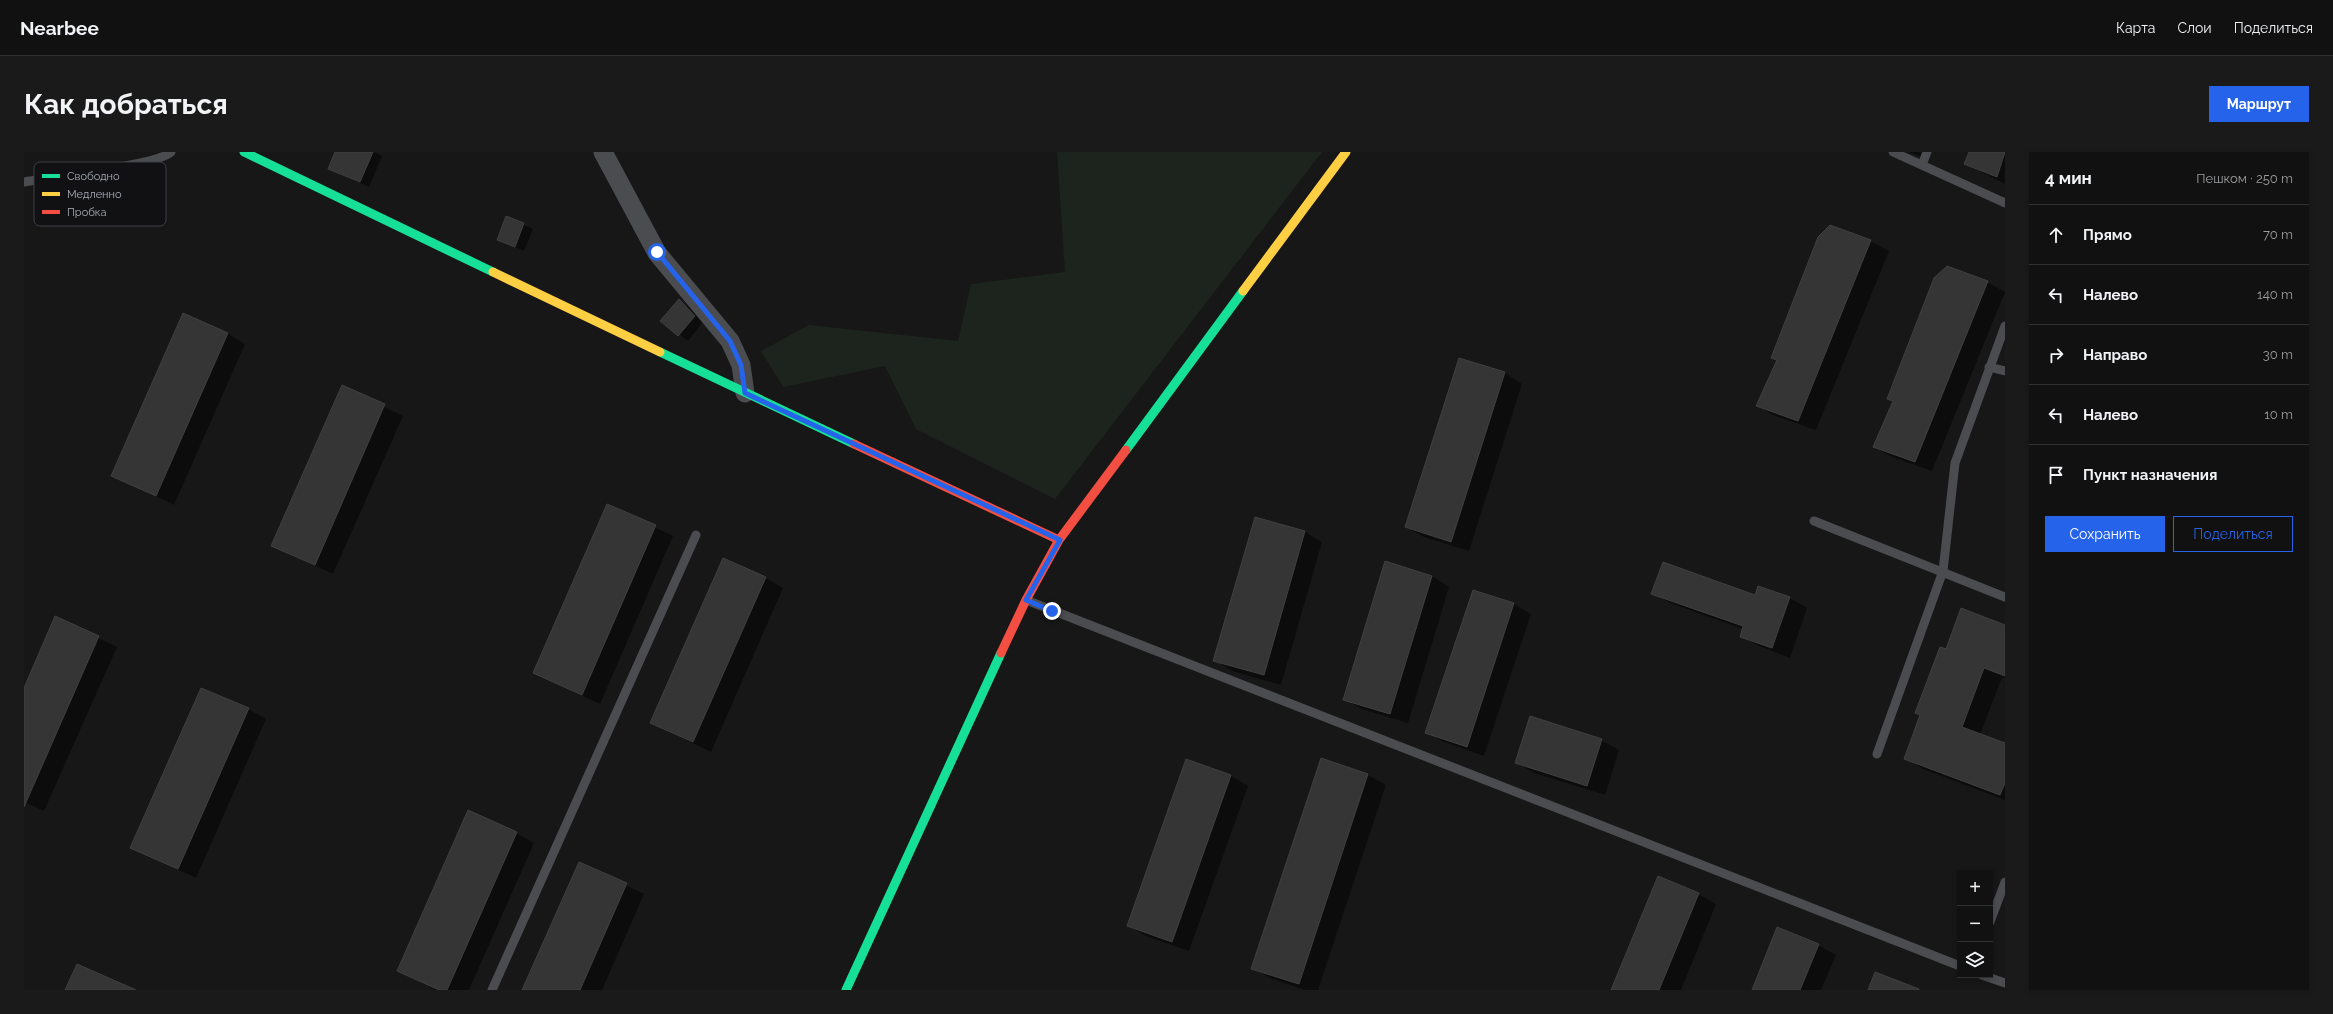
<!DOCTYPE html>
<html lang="ru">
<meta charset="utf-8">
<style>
:root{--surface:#111;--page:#1a1a1a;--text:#f1f3f6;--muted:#9c9d9f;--line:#303131;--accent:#2563eb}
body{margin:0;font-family:Raleway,sans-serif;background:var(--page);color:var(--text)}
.controls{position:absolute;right:12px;bottom:12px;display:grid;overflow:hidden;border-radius:0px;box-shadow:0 2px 6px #0003}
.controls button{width:36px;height:36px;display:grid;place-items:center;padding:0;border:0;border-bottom:1px solid var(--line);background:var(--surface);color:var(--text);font:20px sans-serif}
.stop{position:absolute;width:12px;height:12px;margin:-9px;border:3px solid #2563eb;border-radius:50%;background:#fff}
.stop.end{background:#2563eb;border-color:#fff;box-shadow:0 1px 4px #0008}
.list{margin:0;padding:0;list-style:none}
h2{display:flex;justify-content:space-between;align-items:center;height:52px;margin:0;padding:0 16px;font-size:17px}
h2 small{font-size:13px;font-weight:400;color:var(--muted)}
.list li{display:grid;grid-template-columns:26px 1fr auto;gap:12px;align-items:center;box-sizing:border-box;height:60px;padding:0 16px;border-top:1px solid var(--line)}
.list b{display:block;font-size:15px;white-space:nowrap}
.list em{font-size:13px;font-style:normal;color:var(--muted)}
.actions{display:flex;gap:8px;padding:12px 16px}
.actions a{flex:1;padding:9px 0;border:1px solid var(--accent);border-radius:0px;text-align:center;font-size:14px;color:var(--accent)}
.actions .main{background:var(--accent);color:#fff}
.icon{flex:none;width:22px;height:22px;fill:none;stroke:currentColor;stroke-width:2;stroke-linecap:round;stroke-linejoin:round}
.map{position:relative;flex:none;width:1981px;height:838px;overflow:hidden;border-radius:0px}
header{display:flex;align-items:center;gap:24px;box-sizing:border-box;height:56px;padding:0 20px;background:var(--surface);border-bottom:1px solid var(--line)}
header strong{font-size:19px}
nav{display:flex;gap:22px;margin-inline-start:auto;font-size:14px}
.intro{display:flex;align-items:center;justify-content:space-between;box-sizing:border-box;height:96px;padding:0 24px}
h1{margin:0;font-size:28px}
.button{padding:10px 18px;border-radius:0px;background:var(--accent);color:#fff;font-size:14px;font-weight:700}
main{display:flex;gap:24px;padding:0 24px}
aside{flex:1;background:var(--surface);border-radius:0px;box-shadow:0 2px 6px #0003}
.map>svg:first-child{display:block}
.green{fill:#1d241e}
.shadow{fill:#0007}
.building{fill:#353536;stroke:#3f4043}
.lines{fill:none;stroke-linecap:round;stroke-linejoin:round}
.lane{stroke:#4b4c50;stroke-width:9}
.street{stroke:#4b4c50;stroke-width:19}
.fast{stroke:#16e098;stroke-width:9}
.slow{stroke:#ffcf43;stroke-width:9}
.jam{stroke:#f24e42;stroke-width:9}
.route{stroke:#2563eb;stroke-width:5}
.key{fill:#111113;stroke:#3e4045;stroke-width:1}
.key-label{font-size:11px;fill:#a8adb8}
</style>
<header>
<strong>Nearbee</strong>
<nav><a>Карта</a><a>Слои</a><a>Поделиться</a></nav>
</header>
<div class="intro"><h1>Как добраться</h1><a class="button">Маршрут</a></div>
<main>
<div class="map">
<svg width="1981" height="838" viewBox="0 0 1981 838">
<rect width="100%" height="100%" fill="#171717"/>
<path class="green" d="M1033 0H1298L1031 347 892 277 861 214 759 235 737 199 785 173 934 189 947 132 1041 120Z"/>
<path class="shadow" d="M312 0H350L358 4 345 35 305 17Z
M1884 0H1900L1898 5Z
M1946 0H1981V32L1942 12Z
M483 65 509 77 500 99 474 87Z
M1806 74 1847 89 1865 99 1792 278 1751 264 1733 254 1754 209 1748 206Z
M1963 130 1981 140 1908 319 1868 305 1850 295 1870 250 1864 246Z
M655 149 664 154 679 170 664 189 638 169Z
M203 181 221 192 150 353 88 323Z
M1436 207 1481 221 1498 232 1445 399 1400 385 1382 375Z
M318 235 379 264 309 422 248 393Z
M584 353 649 384 576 552 510 521Z
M1281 380 1298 390 1257 533 1208 519 1191 508Z
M1408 424 1425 435 1384 571 1338 557 1320 547Z
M742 426 759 436 687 600 627 571Z
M1735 435 1766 446 1783 456 1766 506 1735 494 1717 484 1719 477 1646 451 1629 441 1731 444Z
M1449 439 1490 452 1507 462 1460 604 1420 590 1402 580Z
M32 466 93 495 20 659 0 650V538Z
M1981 474V527L1978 525 1956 583 1981 592V648L1899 617 1881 606Z
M224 557 242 567 172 726 108 695Z
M1577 588 1595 598 1581 643 1510 621 1492 610Z
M1298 607 1344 623 1362 633 1294 838H1281L1246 826 1229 816Z
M1207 624 1224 634 1165 799 1122 784 1104 773Z
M492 681 510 691 445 838H412L374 819Z
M555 711 620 742 578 838H499Z
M1674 742 1692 752 1657 838H1588Z
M1794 793 1812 803 1797 838H1729Z"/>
<path class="building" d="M311 0H349L336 30 304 17Z
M1945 0H1981L1973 25 1940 12Z
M482 64 500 71 491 95 473 88Z
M1806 73 1847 88 1774 269 1732 254 1753 208 1747 206 1794 85Z
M1923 114 1964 129 1891 310 1849 295 1869 249 1863 247 1910 126Z
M655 147 671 164 654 184 636 169Z
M159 161 204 181 132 344 87 324Z
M1435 206 1481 220 1427 390 1381 375Z
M318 233 361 252 291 413 247 394Z
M583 352 632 373 558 543 509 521Z
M1231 365 1281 379 1240 523 1189 509Z
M699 406 742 425 669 590 626 571Z
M1361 409 1408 424 1366 562 1319 548Z
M1639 410 1731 443 1734 434 1766 445 1748 496 1716 485 1719 474 1627 442Z
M1449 438 1490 451 1443 595 1401 581Z
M1937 456 1981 473V524L1960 516 1938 575 1981 591V631L1976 643 1880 607 1896 563 1891 561 1916 495 1922 497Z
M31 464 75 484 0 655V536Z
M177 536 225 556 154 717 106 696Z
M1506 564 1578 587 1563 634 1491 611Z
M1297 606 1344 622 1275 832 1227 817Z
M1162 607 1207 623 1148 790 1103 774Z
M444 658 493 680 423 838H415L373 819Z
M555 710 603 731 556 838H498Z
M1634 724 1675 741 1635 838H1587Z
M1753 775 1795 792 1776 838H1728Z
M53 812 112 838H41Z
M1851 820 1895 837V838H1844Z"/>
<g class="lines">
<path class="lane" d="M1869 0 1981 51
M1898 13 1903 0
M0 30C24 26 135 13 147 0
M1965 215 1981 219
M1790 369 1981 445
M1002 448 1936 814
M1853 602 1919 419 1931 311 1981 174
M1966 770 1981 730
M1958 823 1981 831
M468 838 672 383"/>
<path class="street" d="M579 0 633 101 706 189 717 213 721 241"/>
<path class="fast" d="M220 0 469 120
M636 200 830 292
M1102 298 1219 139
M822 838 977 501"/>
<path class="slow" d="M469 120 636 200
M1219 139 1322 0"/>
<path class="jam" d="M830 292 1035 388
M977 501 1002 448 1035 388 1102 298"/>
</g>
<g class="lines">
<path class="route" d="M633 100 706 189 717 213 721 241 1036 388 1002 448 1028 459"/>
</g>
<rect x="10" y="10" width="132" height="64" rx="6" class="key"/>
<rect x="18" y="22" width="18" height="4" fill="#16e098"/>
<rect x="18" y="40" width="18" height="4" fill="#ffcf43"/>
<rect x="18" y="58" width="18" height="4" fill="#f24e42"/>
<g class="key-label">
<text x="43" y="28">Свободно</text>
<text x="43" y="46">Медленно</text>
<text x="43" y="64">Пробка</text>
</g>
</svg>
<div class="controls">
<button>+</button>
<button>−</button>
<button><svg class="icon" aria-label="layers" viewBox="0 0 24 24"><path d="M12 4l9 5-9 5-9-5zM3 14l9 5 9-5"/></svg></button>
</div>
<div class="stop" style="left:633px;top:100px"></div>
<div class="stop end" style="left:1028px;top:459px"></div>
</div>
<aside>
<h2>4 мин<small>Пешком · 250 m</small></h2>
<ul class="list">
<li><svg class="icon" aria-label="ahead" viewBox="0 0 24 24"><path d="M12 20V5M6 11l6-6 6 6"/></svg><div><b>Прямо</b></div><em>70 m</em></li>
<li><svg class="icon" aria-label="left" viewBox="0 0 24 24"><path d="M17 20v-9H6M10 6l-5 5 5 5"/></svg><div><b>Налево</b></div><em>140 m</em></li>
<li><svg class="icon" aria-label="right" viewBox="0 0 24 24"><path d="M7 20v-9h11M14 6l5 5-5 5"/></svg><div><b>Направо</b></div><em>30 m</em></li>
<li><svg class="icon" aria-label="left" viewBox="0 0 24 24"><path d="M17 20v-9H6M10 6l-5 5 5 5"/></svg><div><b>Налево</b></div><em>10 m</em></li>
<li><svg class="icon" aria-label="arrive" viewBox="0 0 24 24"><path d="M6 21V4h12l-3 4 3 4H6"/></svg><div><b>Пункт назначения</b></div></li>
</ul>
<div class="actions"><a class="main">Сохранить</a><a>Поделиться</a></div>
</aside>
</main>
